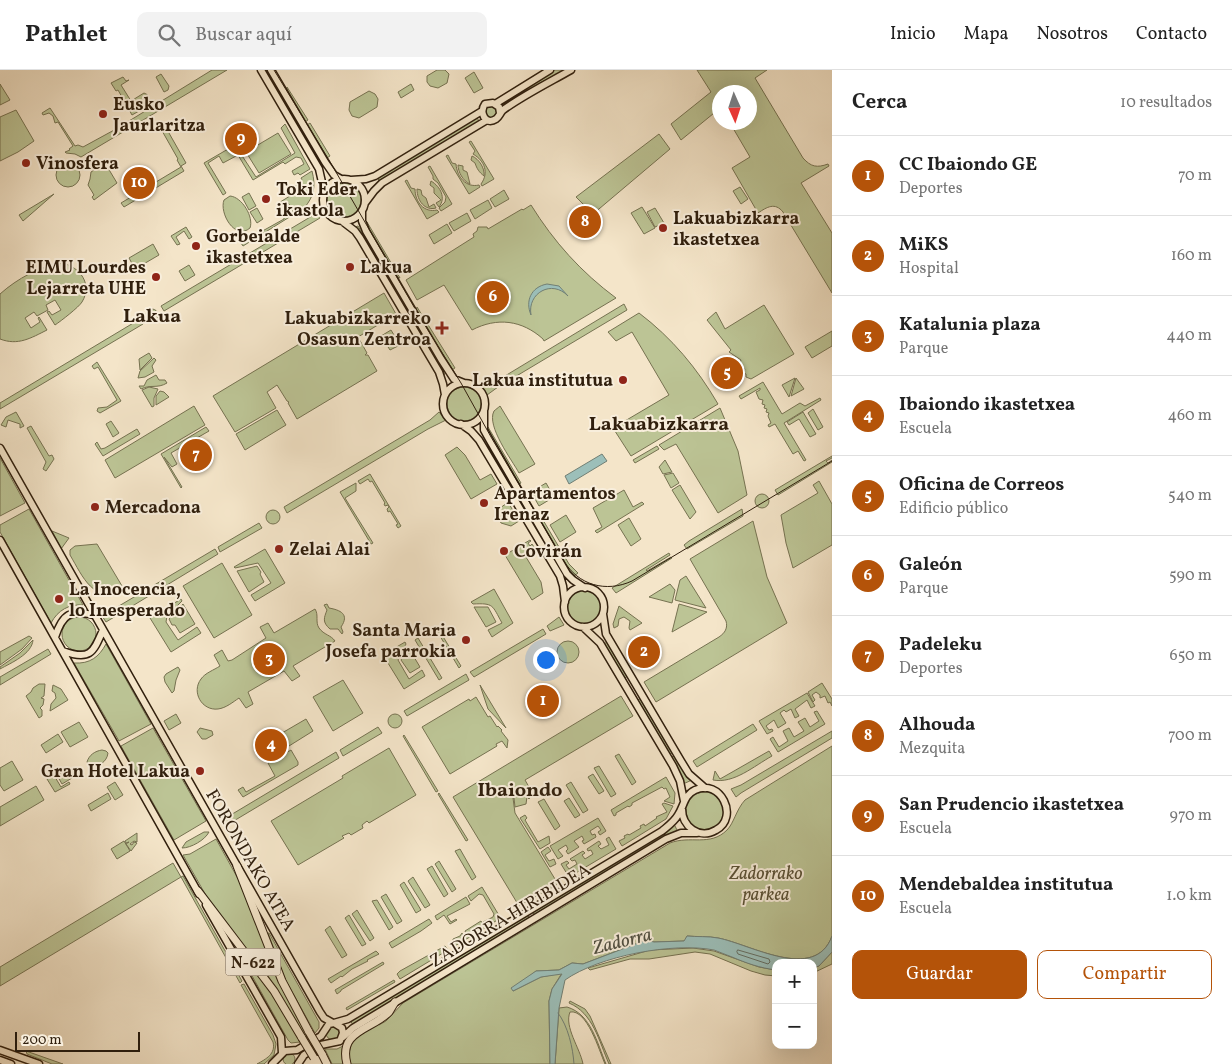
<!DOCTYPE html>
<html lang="es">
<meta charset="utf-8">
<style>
:root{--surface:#fff;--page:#f2f2f2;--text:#222;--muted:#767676;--line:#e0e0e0;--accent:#b45309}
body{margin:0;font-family:Vollkorn,serif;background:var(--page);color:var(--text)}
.controls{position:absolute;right:15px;bottom:15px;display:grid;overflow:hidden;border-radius:10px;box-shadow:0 5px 20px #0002}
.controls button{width:45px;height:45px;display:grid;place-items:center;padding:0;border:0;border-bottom:1px solid var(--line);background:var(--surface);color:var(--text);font:25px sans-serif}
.compass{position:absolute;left:712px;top:15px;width:45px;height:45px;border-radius:50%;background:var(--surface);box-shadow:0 5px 20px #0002;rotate:177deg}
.scale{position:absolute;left:15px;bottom:12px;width:125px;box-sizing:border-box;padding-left:5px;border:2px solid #301f0d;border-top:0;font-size:14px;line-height:18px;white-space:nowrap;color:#301f0d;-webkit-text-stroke:4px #f8eedc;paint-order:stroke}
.you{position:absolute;left:545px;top:589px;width:18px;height:18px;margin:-12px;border:4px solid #fff;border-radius:50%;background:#1a73e8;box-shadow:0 0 0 8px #1a73e833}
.badge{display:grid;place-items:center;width:32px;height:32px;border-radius:50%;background:var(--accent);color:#fff;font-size:16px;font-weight:700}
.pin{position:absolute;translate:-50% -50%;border:2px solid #fff;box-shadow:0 1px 5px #0006}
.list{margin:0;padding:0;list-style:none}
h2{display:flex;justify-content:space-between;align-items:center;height:65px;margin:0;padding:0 20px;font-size:21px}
h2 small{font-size:16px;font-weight:400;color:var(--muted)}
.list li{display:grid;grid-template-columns:32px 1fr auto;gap:15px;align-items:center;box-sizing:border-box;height:80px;padding:0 20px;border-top:1px solid var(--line)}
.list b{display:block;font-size:19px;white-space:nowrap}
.list p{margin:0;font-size:16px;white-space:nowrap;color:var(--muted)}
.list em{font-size:16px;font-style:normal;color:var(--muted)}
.actions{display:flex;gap:10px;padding:15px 20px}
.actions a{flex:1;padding:11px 0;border:1px solid var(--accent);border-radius:10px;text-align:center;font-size:18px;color:var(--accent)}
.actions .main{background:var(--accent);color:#fff}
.icon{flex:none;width:28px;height:28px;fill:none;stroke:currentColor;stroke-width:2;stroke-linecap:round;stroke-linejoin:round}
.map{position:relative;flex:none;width:832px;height:994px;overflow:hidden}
header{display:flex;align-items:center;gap:30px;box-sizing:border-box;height:70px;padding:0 25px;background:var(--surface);border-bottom:1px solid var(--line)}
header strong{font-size:24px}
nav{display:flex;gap:28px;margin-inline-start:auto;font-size:18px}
.search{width:350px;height:45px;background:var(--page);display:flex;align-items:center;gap:12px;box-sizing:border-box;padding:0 18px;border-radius:10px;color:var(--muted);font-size:19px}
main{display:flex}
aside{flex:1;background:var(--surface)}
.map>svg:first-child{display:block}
.green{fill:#bcc495;stroke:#767251}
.water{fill:#9cbfb9;stroke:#717f74}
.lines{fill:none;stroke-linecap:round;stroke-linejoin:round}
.shore{stroke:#666f63;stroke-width:1}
.stream{stroke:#717f74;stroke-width:1}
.major-casing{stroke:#301f0d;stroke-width:9}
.highway-casing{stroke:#301f0d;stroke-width:9}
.major{stroke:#f4e5c9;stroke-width:6}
.highway{stroke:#f4e5c9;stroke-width:7}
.tram{stroke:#301f0d;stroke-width:1}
.highway-bridge-casing{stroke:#301f0d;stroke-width:9;stroke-linecap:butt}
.highway-bridge{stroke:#f4e5c9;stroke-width:7}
.poi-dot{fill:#8f2418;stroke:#f8eedc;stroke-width:2}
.labels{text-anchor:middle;stroke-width:4;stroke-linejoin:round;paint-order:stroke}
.shield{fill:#f8eedc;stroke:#6c5d4b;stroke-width:1}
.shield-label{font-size:16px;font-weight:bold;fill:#301f0d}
.poi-label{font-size:18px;font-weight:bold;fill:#301f0d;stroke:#f8eedc;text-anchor:start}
.street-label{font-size:18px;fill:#301f0d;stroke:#f8eedc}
.park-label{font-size:18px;font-style:italic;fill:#5a5136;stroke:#f8eedc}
.water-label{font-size:19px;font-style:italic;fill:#504f41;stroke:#f8eedc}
.quarter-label{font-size:20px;font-weight:bold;fill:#301f0d;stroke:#f8eedc}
</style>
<header>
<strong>Pathlet</strong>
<div class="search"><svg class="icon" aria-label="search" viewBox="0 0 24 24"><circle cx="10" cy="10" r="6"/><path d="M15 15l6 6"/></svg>Buscar aquí</div>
<nav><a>Inicio</a><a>Mapa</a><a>Nosotros</a><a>Contacto</a></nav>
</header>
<main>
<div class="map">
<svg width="832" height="994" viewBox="0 0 832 994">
<rect width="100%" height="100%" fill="#f4e5c9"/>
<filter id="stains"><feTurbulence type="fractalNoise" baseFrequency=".004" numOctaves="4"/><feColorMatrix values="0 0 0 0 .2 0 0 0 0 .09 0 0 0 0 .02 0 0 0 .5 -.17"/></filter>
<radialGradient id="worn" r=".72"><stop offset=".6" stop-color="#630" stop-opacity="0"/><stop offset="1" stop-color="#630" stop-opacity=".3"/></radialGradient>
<path class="green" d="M212 0H227L81 87 75 84 66 83 65 82 70 80 69 79 73 76 58 52 55 53 53 46 49 43 43 45 42 43 50 38 75 76 78 75 83 77 116 59Z
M263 0H266L320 92 318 93Z
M437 0H445L449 4 447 13 438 18 430 16 427 12V6Z
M554 0H567L503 39 499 33Z
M697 0H767L755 8 803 88C811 97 817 98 828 94L829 96 801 113 832 163V223L783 142C775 132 767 137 758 143L732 98 750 87 730 53 750 52V22H720L719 39 681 70 671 54 711 22Z
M474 2 483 18 474 23 465 8Z
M161 4 169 16 168 20 164 22 156 7Z
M123 7 126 11 129 10 121 15 131 31 144 23 148 25 146 37 132 45 118 20 116 21 111 13Z
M0 14 10 30 0 35Z
M411 14 414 20 401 28 398 22Z
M287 17 308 50 305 52 287 23Z
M369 21 375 24 378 29 377 37 359 48 352 46 349 40 350 32Z
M491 35 496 37 498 42 495 47 488 48 484 40Z
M16 40 34 71 18 82 0 91V47Z
M476 47 480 52 380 112 377 107Z
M310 53 330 86 327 88 307 55Z
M285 54 310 99 300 105 298 103 294 105 292 101 304 94 301 88 296 87 285 94 283 92 253 110 238 85 223 93 219 86 208 93 226 123 223 125 204 93 235 75 256 107 295 83 281 58Z
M165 56 186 93 181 96 184 101 124 137 121 133 181 97 177 90 178 89 161 59Z
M278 63 291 84 259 103 246 82Z
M659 64 670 79 593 144 576 127Z
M471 71 494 109 482 116 481 114C489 103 485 91 473 84L475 81 469 72Z
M448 85 452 93 456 94C457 107 466 118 479 115L480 117 469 124 446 86Z
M472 86C479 89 485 98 484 106 479 102 477 99 475 93L471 90Z
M56 105a12 12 0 1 1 24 0a12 12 0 1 1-24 0Z
M105 93 117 113 94 130 92 127 94 125 88 115 90 109 91 102Z
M458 95 463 96V100L467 102 470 114C463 111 458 102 458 95Z
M430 96 452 134 441 141 439 138 445 132 446 127 438 113 433 109V106L428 97Z
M312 101C316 116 314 127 304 138L243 176 241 173 284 149V147L293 141 287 131 278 136 277 134 298 121 295 116 302 110 301 108Z
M407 110 411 118 415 119C415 132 424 143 437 140L439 142 427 149 405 111Z
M431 111C441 117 446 128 439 137L436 133 441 130 434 123V118L430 115Z
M327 130a17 17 0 1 1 34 0a17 17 0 1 1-34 0Z
M740 117 748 129 741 134 733 121Z
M417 119 421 120 422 125 426 128 429 137 434 134 436 138C425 141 417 131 417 119Z
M504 120 509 129 495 137 490 129Z
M249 123 256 136 249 140 242 127Z
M54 124 23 151 19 145Z
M230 126C242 127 254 147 250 158 235 171 219 143 224 130Z
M488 130 492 138 475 149 470 140Z
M531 135C554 172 581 202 616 228L544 271 543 269C522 250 497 247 472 260L444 215 417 230 406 210 474 167 473 164 477 161 478 157H487L488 159 522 139 523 140Z
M642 137 655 158 644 164 631 143Z
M257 138 263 149 257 153 250 142Z
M655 138 664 153 655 157 647 142Z
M317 143 320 148 164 241 161 236Z
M467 143 471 151 454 161 449 153Z
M367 152 400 208 394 206 369 162 366 154Z
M447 154 452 163 434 174 429 165Z
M358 156 396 220 394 222 355 157Z
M186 157 192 167 189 169 184 161 176 167 180 174 177 175 171 166Z
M153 174 159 185 135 199 129 188Z
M62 193C80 197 93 214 82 232 79 237 61 251 55 255L47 242 49 241 52 245 61 240 55 230 46 235 48 240 37 246 34 242 25 248 31 258 40 252 38 248 39 247 47 260C31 268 18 276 0 269V224C18 208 39 197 62 193Z
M189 195 195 205 185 211 179 201Z
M384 223 396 244 358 267 367 283 365 285H368L377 301 297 349 288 333 289 332 287 331 277 315 267 322 276 338 235 362 213 326Z
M400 226 445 304 443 305 398 228Z
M624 234 627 240 498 317 487 325 482 316 495 312Z
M764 235 794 284 751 309 746 307V304L743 303 745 299 739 295 741 290 729 282 731 280 707 250 716 242 725 259Z
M417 237 455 298 452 300 416 241Z
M146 245a6 6 0 1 1 12 0a6 6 0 1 1-12 0Z
M639 243C672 268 697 298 718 334L631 386 613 358 669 325 632 262 616 271 608 262Z
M140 249 143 254 0 339V333Z
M391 260 400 275 390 280 381 266Z
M832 261V276L812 288 805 277Z
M149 283 152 288 140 300 139 289Z
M154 288 156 290 152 296 154 302 145 307 138 308 140 301Z
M97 292 121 331 100 343 97 341 98 338 107 337 117 330 98 297 94 299 92 296Z
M156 305 159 310H165L167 313C157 319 151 314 141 319L139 316H144L147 310Z
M795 308 789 327 782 315Z
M796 308 804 319 791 326Z
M763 312 782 344 800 333 805 336 820 328 821 330 784 353 806 390 804 391 798 381 793 384 775 354 769 357 768 355 771 353 768 346 769 343 766 342 767 339 764 338 765 335 762 334 763 330 759 329 756 322 760 320V318L741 329 739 326Z
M447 334a17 17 0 1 1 34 0a17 17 0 1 1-34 0Z
M149 317 158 319 154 328V336L152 337 142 320Z
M160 321 164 322 169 327 156 335V326Z
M194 336 205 355 115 408 105 390Z
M500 336 535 394 519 403C512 390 486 356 494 341 495 340 499 337 500 336Z
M720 338 738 381 747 425 718 443 676 374 664 380 659 375Z
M813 339 823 357 818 360 808 343Z
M277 340 286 355 245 380 236 364Z
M16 342 24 356 20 358V354L8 350 6 357 1 355 6 347Z
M439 342 446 350 428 359 287 443 284 437 430 350Z
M803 342 816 364 810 367 799 349 789 355 787 352Z
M111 351 119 363 113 367 106 354Z
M31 356 49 386 52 385 54 389 46 401 43 399 46 392 27 358Z
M206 357 209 361 171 383 177 394 172 397 164 387 182 417 181 418 161 384Z
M488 357 521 413 518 415 488 364Z
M137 359 140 364 103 386 95 374 97 372 101 379 105 378Z
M657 376 659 379 635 393 633 390Z
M457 377 465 385 480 410 491 404 497 414 471 429 445 385Z
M832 386V388L826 391 828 393 832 390V392L778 425 775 420Z
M0 388 25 433 0 446Z
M665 390 672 402 663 404 659 397Z
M673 403 679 413 671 418 664 405Z
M370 404 401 456 398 458 396 455 398 454 390 441 388 442 387 439 389 437 388 435 385 436 384 434 385 433 372 411 370 412 368 409 360 414 358 411Z
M819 411 832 434V475L793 498 786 473 781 445 818 423 813 415Z
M356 413V421L345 428 373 473 371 474 340 422Z
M546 413 554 427 539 436 531 422Z
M680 415 696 442 690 449 672 420Z
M624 420 633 437 642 432 644 434 597 463 595 461 602 457 593 438Z
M755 431a7 7 0 1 1 14 0a7 7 0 1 1-14 0Z
M508 432 519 451 511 456 501 453 498 447 499 439Z
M29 439 83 535C69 534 58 540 51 553L0 462V455Z
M742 439 743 446 687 479 684 475 689 471Z
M266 447a7 7 0 1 1 14 0a7 7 0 1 1-14 0Z
M566 445 576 462 560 472 550 455Z
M629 448 641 469 631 476 618 455Z
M543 450 569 494 578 503 574 506 567 497 540 452Z
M753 451 767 507 787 553 656 632 644 612 719 567C725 563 728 558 726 551L690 489Z
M259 453 262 458 220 482 218 477Z
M52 461 69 468 61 479Z
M530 470 531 471 528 473 530 476 532 474 536 480 526 487 541 512 543 523 532 530 505 485Z
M97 474 125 521C93 534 83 507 70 485V480L75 476Z
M215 479 218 484 106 552 102 546Z
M265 479 285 513 255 531 251 525 271 513 258 493 235 498 234 497Z
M669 483 670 485 646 500 647 501 671 487 672 488 616 523 612 518Z
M222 493 252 545 214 568 183 516Z
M257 496 261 502 260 504 264 512 249 522 237 501Z
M686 506 706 538 675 530 680 510Z
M670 514 675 520 672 533 649 527Z
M494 519 513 553 492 567 488 560 502 553C492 535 494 533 473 534L471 532Z
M567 537a17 17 0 1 1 34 0a17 17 0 1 1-34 0Z
M181 529 182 531 167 546 166 552 178 570 197 557 201 563 171 582 150 548Z
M183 534 195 554 180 563 175 555H172L169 549Z
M327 534 329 538C340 540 350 544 341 557L343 562 342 564 338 559H330C322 552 324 548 327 540L324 535Z
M679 534 707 542 672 562Z
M619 536 642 553 630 560 629 558 630 551 624 547 619 549 618 556 614 558 613 554Z
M474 537H488L496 552 486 557Z
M315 539C319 545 315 552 319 558 324 565 331 565 335 571L293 596 300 606 292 611 284 601 248 622 253 634 246 638 239 628C233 632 226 638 218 639 202 641 191 622 201 609 205 603 214 600 220 596L214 585 222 580 228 591 232 590 266 568 260 557 268 553 274 563Z
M559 547 564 555 550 561 547 556Z
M62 564a17 17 0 1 1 34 0a17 17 0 1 1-34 0Z
M543 559 546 564 474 607 470 602Z
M439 560 461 596 459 598 437 561Z
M29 566 32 568 22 579 0 595V582Z
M418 568 442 608 439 610 415 570Z
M33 570C32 584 11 593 0 599V597L20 583Z
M608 571 628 606 623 609 603 575Z
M557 582a11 11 0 1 1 22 0a11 11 0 1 1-22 0Z
M405 572 406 574 398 590 409 609 422 600 425 606 404 619 383 585Z
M106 574 151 654 119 671 74 593C90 594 99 587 106 574Z
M408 577 420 597 410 603 401 590Z
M48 579 51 584 0 615V607Z
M178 597 180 600 176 610 174 621 172 623 165 612 164 607 166 604Z
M466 604 469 610 407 646 404 641Z
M343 610 363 643 333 661 313 627Z
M822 613 832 629V636L830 632 828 633 825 626 820 628V625L816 622 812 625 815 630 813 632 808 622Z
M39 614H45L44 626 41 628 44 629 43 635 40 638 42 640V646L39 648 26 626 31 622 33 618Z
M53 615 61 619 68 630 50 641 51 634 56 628 55 623 52 621Z
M480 615 506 658 488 639Z
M807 623 815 636 811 638 807 630 795 639 799 646 795 648 791 639 786 642 784 640 780 643 786 653 778 658 774 650 766 656 769 660 772 659 773 661 767 664 759 651Z
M621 626 633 646 525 710 533 724 529 729 527 727 526 734 515 737 514 728H513L515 743 558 814 519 836 453 727Z
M476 627 488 647 490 646 497 657 498 656 502 660 501 661 508 670 507 678 502 671 496 674 497 676 450 704 422 657 469 629 470 631Z
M641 628 674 682 668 685 636 631Z
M817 641 825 654 778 682 770 669 773 667 779 677 788 671 783 661 789 658 794 667 804 661 798 652 805 648 810 657 819 651 814 642Z
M388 651a7 7 0 1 1 14 0a7 7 0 1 1-14 0Z
M176 644 181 653 169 660 164 651Z
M306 649 313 661 289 676 282 663Z
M79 652 88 667 70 677 61 662Z
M753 654 757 660 697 697 693 691Z
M378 657 382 663 343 686 340 680Z
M153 658 206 751 174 770 121 676Z
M200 658 212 661 213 665 206 669H202L197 662Z
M832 661V668L741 723 736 727 731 719 741 715Z
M58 664 63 672 46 683 41 675Z
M404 665 438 721 436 722 403 666Z
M832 676V866C815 913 750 874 718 868 708 866 697 867 687 866L685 871 654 872 646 870 583 894 572 893 559 900 536 901 513 921 541 907 562 903 552 919 549 931 550 994H350C347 968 357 967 377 952L379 955 386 951 403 933 670 773C690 765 710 777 727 760 734 753 736 740 745 730Z
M389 678 416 725 369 753 367 751 362 755 363 758 351 765 349 763 342 766 344 768 298 795 271 751 343 708 342 706Z
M102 680 106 681 108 683C107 692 98 698 89 695L87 692C89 685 95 681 102 680Z
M291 680 298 692V695L243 727 238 720 243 717 246 722 275 706 268 693Z
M769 681 772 686C754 696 734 714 713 710L715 701 720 709Z
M336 682 339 688 227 755 224 749Z
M619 684 636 712 632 715 615 686Z
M675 685 692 710 683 714 670 688Z
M12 691 23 710 4 721 0 715V698Z
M599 696 616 724 611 727 594 698Z
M73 698 77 705 62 714 58 707Z
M62 701 63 702 55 707 61 717 69 712 70 714 55 722 47 709Z
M593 704 604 721 599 724 588 707Z
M666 707 675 723 674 734 664 731 670 727 666 718 664 719 662 717 632 733V735L629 737 628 736 616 743V745L614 746 611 740Z
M115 712 123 725 115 730 107 717Z
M571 712 588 740 583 743 566 715Z
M36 716 44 730 0 756V737Z
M686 741a19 19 0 1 1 38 0a19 19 0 1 1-38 0Z
M108 723 111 729 91 741 88 735Z
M439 723 468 770 466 771 438 724Z
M569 728 580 745 575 748 564 731Z
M544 729 560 756 555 760 538 732Z
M664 733 673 736 666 749 622 776 619 771 625 768 624 766 628 764 629 765 641 758 640 756 644 754 645 756 657 748 656 747 667 742 662 734Z
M525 745 527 748 525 750 538 772 549 766 550 773 540 779 520 748Z
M598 748 606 761 600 765 598 762 601 760 598 756 590 761 592 765 595 764 596 767 584 774 582 771 584 770 582 766 574 771 579 777 568 784 566 781 568 779 566 775 558 780 563 786 558 789 550 776Z
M674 754 678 762 535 846 532 841Z
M204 762H209C205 770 191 778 182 778L186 772Z
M137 763V772L134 771 130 774 132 775 134 772 137 773 131 781 126 774 129 772 126 773 125 771Z
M609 767 616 779 569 807 561 794 567 791 569 793 566 795 569 799 577 794 575 790 572 791 570 789 583 781 585 783 582 785 585 789 593 784 591 780 588 781 587 779 599 771 601 774 598 776 601 779 609 775 606 769Z
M216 769 242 816 308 966 305 967 270 909 208 829 183 785 190 784Z
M124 771 130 781 117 789 111 779Z
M548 777 551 781 545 785 549 791 554 789 556 794 550 797 541 782Z
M460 779 476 807 472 810 455 781Z
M439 791 456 819 452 822 435 794Z
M173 793 181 807 183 806 242 911 240 913 181 807 0 916V897Z
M432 796 448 824 444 827 427 799Z
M413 807 430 835 425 838 408 811Z
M404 812 421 840 416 843 400 815Z
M482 817 500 847 499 849 486 857 483 852 493 847 494 844 483 825 479 824 471 831 468 826Z
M386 824 402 851 397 854 381 827Z
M466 827 470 834 447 846 451 852 456 849 457 850 450 854 444 845 437 850 435 846Z
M377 830 393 857 389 860 372 831Z
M357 840 374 868 370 871 352 844Z
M527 844 530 849 353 955 350 950Z
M349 845 366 874 362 876 345 848Z
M429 849 432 853 421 861 392 878 389 873Z
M481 851 485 858 453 877 450 873 453 871V869L460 866 462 863 463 865 466 864 465 861Z
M330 856 347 885 342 888 325 860Z
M268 863H269L319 952V958L315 963 285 909Z
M445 876 448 880 400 909 397 904 400 901Z
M693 878 714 881 759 897 776 900V906L765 905 751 901 710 884 695 882 649 889H630L590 900 588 898 650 880Z
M237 879 272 924 300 972 291 973 288 970Z
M376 881 379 884 367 890 368 891 352 899 342 907 341 906 331 913 328 909Z
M832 882V894L813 903V898L819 896Z
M383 892 384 894 341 920V921L337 924 335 920Z
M394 910 395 912 347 940 346 938Z
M244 914 273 965 276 974 274 985 264 994H257C266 989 276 984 273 972L241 915Z
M570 931 585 939 590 946 611 994H609C599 971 593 943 569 933Z
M567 937C591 944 597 973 606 994H605C599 980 587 939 570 942 564 957 580 978 583 994H555L559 938Z
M326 963a7 7 0 1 1 14 0a7 7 0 1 1-14 0Z
M345 975 344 994H332L325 979H337Z
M26 981 63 994H52L27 984Z
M283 989a6 6 0 1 1 12 0a6 6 0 1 1-12 0Z"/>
<path class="water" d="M547 214 559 216 568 226C552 209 527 223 531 245 525 231 531 217 547 214Z
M602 384 607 391 569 414 565 406Z
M687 866C697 867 708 866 718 868 750 874 815 913 832 866V882L819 896 813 898V893H776V900C760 898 746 893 732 887 726 885 720 882 714 880 673 872 599 886 565 910L559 938 555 994H550L549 931 552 919 562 904 541 907 513 921 511 918 536 901 559 900 572 893 583 894 646 870 654 872 684 871Z"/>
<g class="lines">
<path class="shore" d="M738 880 769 889 770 892 768 894 738 884 737 882Z"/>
<path class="stream" d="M558 943C568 956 573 978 574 994"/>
<g class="major-casing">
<path id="major" d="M261 0 319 99 324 121
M271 0 325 92 334 105 341 109
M495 34 550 0
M500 43 499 37 493 33 485 34C479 42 485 56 496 49 499 47 500 43 503 40 524 25 548 13 571 0
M323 130a21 21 0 1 1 42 0a21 21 0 1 1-42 0Z
M351 110 366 109 375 106 482 41
M365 133 374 121 382 113 487 50
M362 141V151L366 161 441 289 454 309 464 313
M342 151 355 161 360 168 439 302 443 314 445 325
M443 334a21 21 0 1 1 42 0a21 21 0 1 1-42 0Z
M484 341V360L489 369 567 504 573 510 585 518
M461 354 471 361 479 370 560 506 563 516 565 532
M0 378 320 942 324 948 333 953
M0 470 199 824
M564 537a20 20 0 1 1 40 0a20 20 0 1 1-40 0Z
M603 544 606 564 681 691 689 704 705 718
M583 557 600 573 673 696 680 711 684 731
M55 567C63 543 70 540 94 545
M63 581C90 591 93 583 103 560
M206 835 281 967 282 983
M334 953 348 949 662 761C668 756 674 752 678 745 684 736 684 725 695 720 720 708 740 747 716 760 699 770 682 756 682 739
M343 967 353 958 666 769 681 763H697
M0 980 39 994
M0 990 11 994
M272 994 285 981 297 980 302 977 321 966 329 954 334 953 342 958 343 963 340 971 321 975 304 985 298 994"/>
</g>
<g class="highway-casing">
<path id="highway" d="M237 796 282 911 309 962
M198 821 274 921 302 968
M322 984 327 994
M347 994C338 960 372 960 389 942 391 939 393 935 395 932"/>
</g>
<use href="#major" class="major"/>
<use href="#highway" class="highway"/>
<path class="tram" d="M274 0 329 90 421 249 461 313 491 367 564 491C578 515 606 523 632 511L832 391"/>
<g class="highway-bridge-casing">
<path id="highway-bridge" d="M309 962 322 984
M302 968 314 988"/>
</g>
<use href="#highway-bridge" class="highway-bridge"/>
</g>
<g class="poi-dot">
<circle cx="103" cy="44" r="5"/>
<circle cx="26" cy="93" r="5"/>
<circle cx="266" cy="129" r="5"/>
<circle cx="663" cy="158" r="5"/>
<circle cx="196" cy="176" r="5"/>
<circle cx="350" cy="197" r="5"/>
<circle cx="156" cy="207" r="5"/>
<path d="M439.5 250.5h5v5h5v5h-5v5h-5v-5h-5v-5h5z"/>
<circle cx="623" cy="310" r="5"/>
<circle cx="484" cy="433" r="5"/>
<circle cx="95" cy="437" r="5"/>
<circle cx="279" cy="479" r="5"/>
<circle cx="504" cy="481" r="5"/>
<circle cx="59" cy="529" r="5"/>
<circle cx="466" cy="570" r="5"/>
<circle cx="200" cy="701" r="5"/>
</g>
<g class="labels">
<rect class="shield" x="225.5" y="878.5" width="55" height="27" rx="4"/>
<g class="shield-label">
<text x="253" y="898">N-622</text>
</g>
<g class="poi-label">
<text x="113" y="40">Eusko<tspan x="113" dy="21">Jaurlaritza</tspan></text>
<text x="36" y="99">Vinosfera</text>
<text x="276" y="125">Toki Eder<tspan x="276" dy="21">ikastola</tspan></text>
<text x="673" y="154">Lakuabizkarra<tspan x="673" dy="21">ikastetxea</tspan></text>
<text x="206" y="172">Gorbeialde<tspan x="206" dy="21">ikastetxea</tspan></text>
<text x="146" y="203" text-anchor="end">EIMU Lourdes<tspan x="146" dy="21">Lejarreta UHE</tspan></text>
<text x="360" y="203">Lakua</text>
<text x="431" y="254" text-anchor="end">Lakuabizkarreko<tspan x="431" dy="21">Osasun Zentroa</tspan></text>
<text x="613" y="316" text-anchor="end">Lakua institutua</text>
<text x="494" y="429">Apartamentos<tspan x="494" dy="21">Irenaz</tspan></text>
<text x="105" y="443">Mercadona</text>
<text x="289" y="485">Zelai Alai</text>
<text x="514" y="487">Covirán</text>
<text x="69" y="525">La Inocencia,<tspan x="69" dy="21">lo Inesperado</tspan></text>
<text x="456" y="566" text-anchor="end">Santa Maria<tspan x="456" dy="21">Josefa parrokia</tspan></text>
<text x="190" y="707" text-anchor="end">Gran Hotel Lakua</text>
</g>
<g class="street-label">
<text transform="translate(251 790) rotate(60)" y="6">FORONDAKO ATEA</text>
<text transform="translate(510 845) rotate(-31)" y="6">ZADORRA HIRIBIDEA</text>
</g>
<g class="park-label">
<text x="766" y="809">Zadorrako<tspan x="766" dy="21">parkea</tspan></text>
</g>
<g class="water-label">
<text transform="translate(622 870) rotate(-14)" y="7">Zadorra</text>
</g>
<g class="quarter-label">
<text x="152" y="252">Lakua</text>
<text x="659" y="360">Lakuabizkarra</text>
<text x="520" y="726">Ibaiondo</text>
</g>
</g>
<rect width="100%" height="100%" filter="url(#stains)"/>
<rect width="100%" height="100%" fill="url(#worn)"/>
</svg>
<div class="controls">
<button>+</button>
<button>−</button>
</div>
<svg class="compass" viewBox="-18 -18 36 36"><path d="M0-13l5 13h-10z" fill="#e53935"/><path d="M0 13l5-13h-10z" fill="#767676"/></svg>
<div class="scale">200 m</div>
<div class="you"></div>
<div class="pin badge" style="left:543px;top:631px">1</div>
<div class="pin badge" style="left:644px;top:582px">2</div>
<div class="pin badge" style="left:269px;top:589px">3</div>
<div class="pin badge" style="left:271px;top:675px">4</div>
<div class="pin badge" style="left:727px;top:303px">5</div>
<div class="pin badge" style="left:493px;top:227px">6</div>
<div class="pin badge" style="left:196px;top:385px">7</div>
<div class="pin badge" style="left:585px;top:152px">8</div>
<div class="pin badge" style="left:241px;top:69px">9</div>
<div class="pin badge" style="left:139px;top:113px">10</div>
</div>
<aside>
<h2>Cerca<small>10 resultados</small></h2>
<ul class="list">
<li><span class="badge">1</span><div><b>CC Ibaiondo GE</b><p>Deportes</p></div><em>70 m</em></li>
<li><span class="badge">2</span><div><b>MiKS</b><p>Hospital</p></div><em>160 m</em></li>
<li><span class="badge">3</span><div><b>Katalunia plaza</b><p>Parque</p></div><em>440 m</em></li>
<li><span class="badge">4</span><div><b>Ibaiondo ikastetxea</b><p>Escuela</p></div><em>460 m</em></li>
<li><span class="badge">5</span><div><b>Oficina de Correos</b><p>Edificio público</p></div><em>540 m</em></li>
<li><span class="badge">6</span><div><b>Galeón</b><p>Parque</p></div><em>590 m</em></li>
<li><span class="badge">7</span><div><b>Padeleku</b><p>Deportes</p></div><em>650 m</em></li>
<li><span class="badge">8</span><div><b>Alhouda</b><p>Mezquita</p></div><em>700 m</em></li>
<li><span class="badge">9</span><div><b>San Prudencio ikastetxea</b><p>Escuela</p></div><em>970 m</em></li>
<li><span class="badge">10</span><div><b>Mendebaldea institutua</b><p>Escuela</p></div><em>1.0 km</em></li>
</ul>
<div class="actions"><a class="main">Guardar</a><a>Compartir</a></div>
</aside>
</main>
